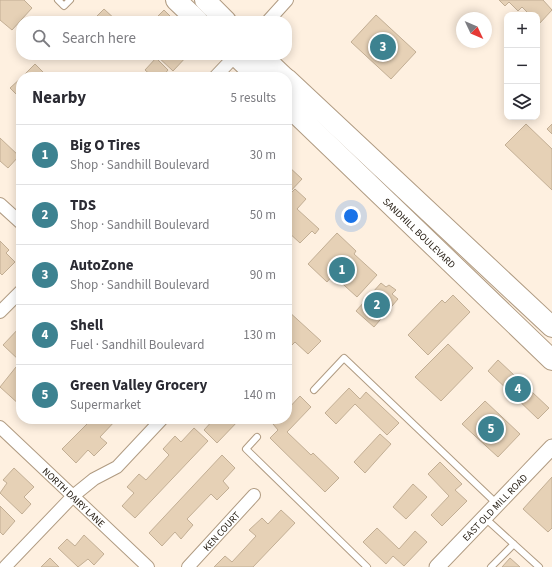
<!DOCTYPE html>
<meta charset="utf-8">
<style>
:root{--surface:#fff;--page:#f7f7f7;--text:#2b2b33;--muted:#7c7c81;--line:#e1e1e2;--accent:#3d8290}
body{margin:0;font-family:"Source Sans 3",sans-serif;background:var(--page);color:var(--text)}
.controls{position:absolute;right:12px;top:12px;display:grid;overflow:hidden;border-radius:8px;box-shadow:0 2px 10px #0003}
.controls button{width:36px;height:36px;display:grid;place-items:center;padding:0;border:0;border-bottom:1px solid var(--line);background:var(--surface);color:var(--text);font:20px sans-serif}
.compass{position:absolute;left:456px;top:12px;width:36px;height:36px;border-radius:50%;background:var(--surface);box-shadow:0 2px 10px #0003;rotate:134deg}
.you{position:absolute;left:351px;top:216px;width:14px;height:14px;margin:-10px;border:3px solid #fff;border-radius:50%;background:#1a73e8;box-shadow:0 0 0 6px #1a73e833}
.badge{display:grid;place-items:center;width:26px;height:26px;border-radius:50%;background:var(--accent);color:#fff;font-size:13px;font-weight:700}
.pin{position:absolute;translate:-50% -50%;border:2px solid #fff;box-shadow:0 1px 4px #0006}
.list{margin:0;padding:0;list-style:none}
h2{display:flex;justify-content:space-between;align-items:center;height:52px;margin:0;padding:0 16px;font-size:17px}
h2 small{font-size:13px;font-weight:400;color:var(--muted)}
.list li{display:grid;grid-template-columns:26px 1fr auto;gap:12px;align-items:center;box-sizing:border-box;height:60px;padding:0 16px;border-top:1px solid var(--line)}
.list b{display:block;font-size:15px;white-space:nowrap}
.list p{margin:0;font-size:13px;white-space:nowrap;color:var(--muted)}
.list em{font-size:13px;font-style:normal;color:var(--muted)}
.icon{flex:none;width:22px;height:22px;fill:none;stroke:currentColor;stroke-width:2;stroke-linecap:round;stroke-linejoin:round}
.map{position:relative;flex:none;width:552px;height:567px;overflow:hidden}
.search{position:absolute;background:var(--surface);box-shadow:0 2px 10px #0003;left:16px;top:16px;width:276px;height:44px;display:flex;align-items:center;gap:10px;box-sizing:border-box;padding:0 14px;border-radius:16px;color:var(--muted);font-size:15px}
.panel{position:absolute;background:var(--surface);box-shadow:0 2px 10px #0003;left:16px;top:72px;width:276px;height:352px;border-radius:16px}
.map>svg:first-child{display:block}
.building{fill:#e6d1b6;stroke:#c2ae94}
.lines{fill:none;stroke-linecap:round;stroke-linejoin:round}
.service-casing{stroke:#b09b82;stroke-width:8}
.minor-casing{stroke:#b09b82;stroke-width:14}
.tertiary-casing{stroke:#b09b82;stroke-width:17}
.primary-casing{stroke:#b09b82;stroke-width:22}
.service{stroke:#fff;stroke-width:6}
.minor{stroke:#fff;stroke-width:12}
.tertiary{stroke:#fff;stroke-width:15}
.primary{stroke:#fff;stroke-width:20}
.labels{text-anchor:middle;stroke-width:4;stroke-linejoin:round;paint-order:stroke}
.street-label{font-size:10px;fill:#282016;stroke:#fff}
</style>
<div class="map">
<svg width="552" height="567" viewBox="0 0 552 567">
<rect width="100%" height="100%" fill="#fef0e0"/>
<path class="building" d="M0 0H24L32 8 12 30 0 20Z
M499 0H543L552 10 539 24 537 22V15H530L522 7 518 11 509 2 505 6Z
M104 9 117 21H92Z
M164 10 175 21H153Z
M376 15 416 52 391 79 351 42Z
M156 55H188L173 71Z
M156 58 168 70 162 77H153L145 70Z
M35 64 48 77H22Z
M21 78V99L10 88Z
M526 124 552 149V190L505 145Z
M552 124V134L547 129Z
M0 138 19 156 8 168 0 161Z
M287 165 302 179 287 195Z
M295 189 306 199 297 209 319 229 315 234 312 231 300 243 287 231V197Z
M337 233 356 251 354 254 377 275 357 297 333 275 327 282 308 264Z
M0 241 9 250 6 253 15 262 2 275 0 273Z
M381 283 386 287 389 285 396 290 392 294 398 299 374 327 356 311Z
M453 295 470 312 428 355 408 335 442 300 445 303Z
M287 310 321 341 308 354 295 342 288 349 287 348Z
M21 326V362L3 345Z
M448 344 473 368 441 401 415 377Z
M498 360 549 408 538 419 488 371Z
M16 367 21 371V406L0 387Z
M349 388 360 399 366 392 399 423 387 435 355 404 336 424 325 413Z
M300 396 311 407 287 432 311 455 313 453 339 478 325 492 270 438 278 430 273 424 278 419H287V410Z
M485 401 520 434 498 457 462 424Z
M92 419H117L100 437 107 443 94 456 88 450 76 463 62 449Z
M214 419H240L217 443 204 430Z
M194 428 208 441 135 518 122 506 134 493 127 487 139 474 146 480 169 455 163 449 175 436 181 442Z
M380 434 391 444 365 473 354 462Z
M222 455 235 468 223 481 229 488 217 500 211 494 187 519 193 525 181 539 175 532 162 546 149 533Z
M440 462 462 484 455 490 467 501 442 526 431 515 449 496 428 474Z
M14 468 34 487 24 497 31 504 22 514 0 493 7 483 3 480Z
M552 477V528L548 532 523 509Z
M413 484 427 497 406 519 393 507Z
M0 506 15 521 3 535 0 532Z
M281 510 295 523 253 567H214L225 556 232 562 256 536 249 530 262 518 268 524Z
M377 528 399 549 415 531 427 542 404 566 393 556 386 564 363 542Z
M84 535 104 554 94 565 88 559 78 567 58 548 67 539 75 546Z
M50 558 59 567H41Z
M510 558 520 567H502Z"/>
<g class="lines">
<g class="service-casing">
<path id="service" d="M58 0 64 6 70 0
M314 390 344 358 496 503
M257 437 246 449 367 567
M485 518 539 567
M491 567 514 544"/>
</g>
<g class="minor-casing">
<g id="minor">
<path d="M268 21 287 0"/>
<path d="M215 77 236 55"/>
<path d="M0 204 21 223"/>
<path d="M0 312 21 291"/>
<path id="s1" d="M0 427 148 567"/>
<path d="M5 567 73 496 94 479 117 467 162 419"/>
<path id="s2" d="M188 567 254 495"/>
</g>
</g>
<g class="tertiary-casing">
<g id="tertiary">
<path id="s3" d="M437 567 552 447"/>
</g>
</g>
<g class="primary-casing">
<g id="primary">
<path d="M176 0 198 21"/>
<path d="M205 0 226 21"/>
<path d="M235 55 258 77"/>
<path d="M261 55 284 77"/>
<path d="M287 79 552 327"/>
<path id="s4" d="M287 105 552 360"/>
</g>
</g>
<use href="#service" class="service"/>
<use href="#minor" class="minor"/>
<use href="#tertiary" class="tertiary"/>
<use href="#primary" class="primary"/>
</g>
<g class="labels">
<g class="street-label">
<text dy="4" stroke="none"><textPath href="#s4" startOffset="184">SANDHILL BOULEVARD</textPath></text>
<text dy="4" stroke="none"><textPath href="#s1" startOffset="102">NORTH DAIRY LANE</textPath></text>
<text dy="4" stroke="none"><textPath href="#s3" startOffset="83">EAST OLD MILL ROAD</textPath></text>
<text dy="4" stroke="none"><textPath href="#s2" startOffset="49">KEN COURT</textPath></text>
</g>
</g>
</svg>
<div class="controls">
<button>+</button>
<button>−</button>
<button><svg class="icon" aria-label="layers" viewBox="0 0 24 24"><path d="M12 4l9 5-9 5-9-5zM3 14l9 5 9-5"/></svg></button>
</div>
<svg class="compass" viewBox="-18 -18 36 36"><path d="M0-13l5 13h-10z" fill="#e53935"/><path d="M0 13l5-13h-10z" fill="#7c7c81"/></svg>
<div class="you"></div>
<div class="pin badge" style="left:342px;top:270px">1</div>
<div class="pin badge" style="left:377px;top:305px">2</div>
<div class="pin badge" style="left:383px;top:47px">3</div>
<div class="pin badge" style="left:518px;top:389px">4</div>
<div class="pin badge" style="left:491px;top:429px">5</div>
<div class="search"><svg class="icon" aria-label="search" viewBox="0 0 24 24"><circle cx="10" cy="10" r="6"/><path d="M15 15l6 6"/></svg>Search here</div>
<section class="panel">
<h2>Nearby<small>5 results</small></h2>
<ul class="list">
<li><span class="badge">1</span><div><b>Big O Tires</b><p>Shop · Sandhill Boulevard</p></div><em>30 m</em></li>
<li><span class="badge">2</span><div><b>TDS</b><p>Shop · Sandhill Boulevard</p></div><em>50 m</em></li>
<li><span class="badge">3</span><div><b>AutoZone</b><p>Shop · Sandhill Boulevard</p></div><em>90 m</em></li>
<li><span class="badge">4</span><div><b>Shell</b><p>Fuel · Sandhill Boulevard</p></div><em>130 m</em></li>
<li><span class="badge">5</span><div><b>Green Valley Grocery</b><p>Supermarket</p></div><em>140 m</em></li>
</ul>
</section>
</div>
